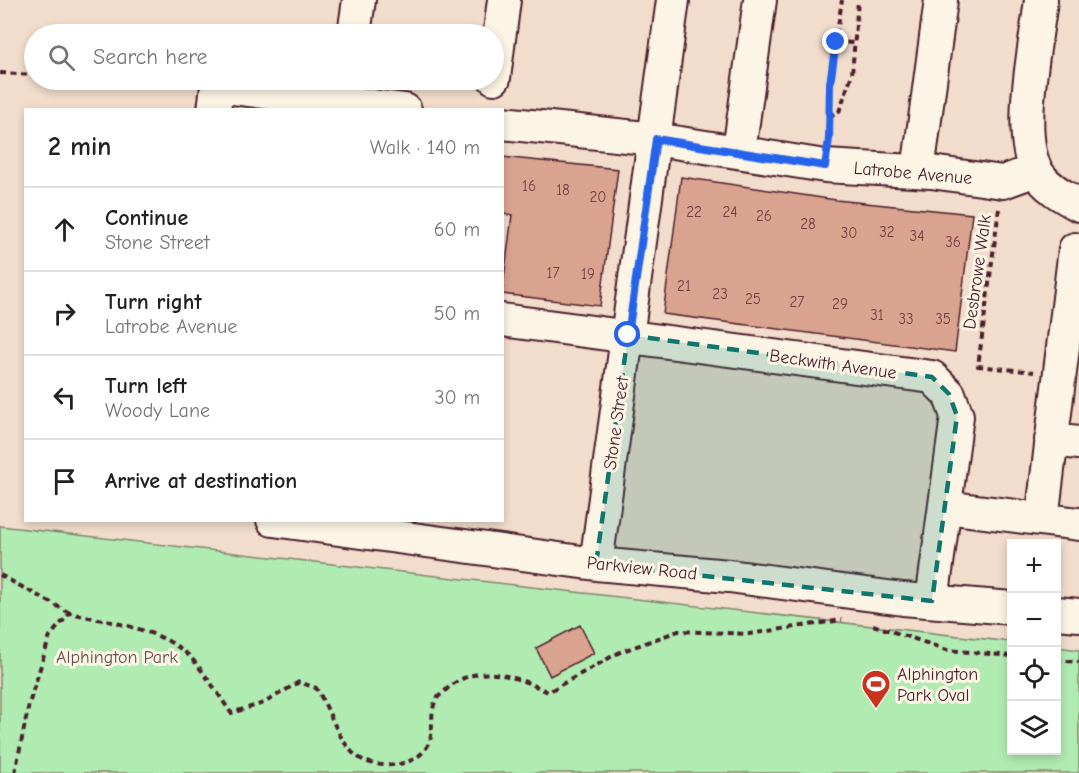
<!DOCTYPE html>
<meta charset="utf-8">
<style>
:root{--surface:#fff;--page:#f6f6f6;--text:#202124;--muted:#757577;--line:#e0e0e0}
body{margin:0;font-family:"Comic Neue",sans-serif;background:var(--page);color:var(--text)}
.controls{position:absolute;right:18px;bottom:18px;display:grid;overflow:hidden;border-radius:0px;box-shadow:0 3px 9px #0003}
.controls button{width:54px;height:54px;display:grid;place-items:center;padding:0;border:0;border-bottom:2px solid var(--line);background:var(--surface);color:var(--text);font:30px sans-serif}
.stop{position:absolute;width:18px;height:18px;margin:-14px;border:4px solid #2563eb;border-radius:50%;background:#fff}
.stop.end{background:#2563eb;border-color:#fff;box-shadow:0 2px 6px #0008}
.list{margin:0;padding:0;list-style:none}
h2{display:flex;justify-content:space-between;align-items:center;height:78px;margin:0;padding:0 24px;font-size:26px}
h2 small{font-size:20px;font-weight:400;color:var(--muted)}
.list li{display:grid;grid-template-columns:39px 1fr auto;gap:18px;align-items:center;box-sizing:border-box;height:84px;padding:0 24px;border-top:2px solid var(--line)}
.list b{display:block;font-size:22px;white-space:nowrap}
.list p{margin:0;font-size:20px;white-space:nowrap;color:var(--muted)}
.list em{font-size:20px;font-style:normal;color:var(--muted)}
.icon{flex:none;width:33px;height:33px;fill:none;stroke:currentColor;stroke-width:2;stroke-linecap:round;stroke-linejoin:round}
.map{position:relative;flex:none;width:1079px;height:773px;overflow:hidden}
.search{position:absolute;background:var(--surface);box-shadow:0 3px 9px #0003;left:24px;top:24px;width:480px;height:66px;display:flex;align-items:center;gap:15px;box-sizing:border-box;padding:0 21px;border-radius:33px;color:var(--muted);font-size:22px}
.panel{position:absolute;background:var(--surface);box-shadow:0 3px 9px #0003;left:24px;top:108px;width:480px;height:414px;border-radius:0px}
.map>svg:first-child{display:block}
.green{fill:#b0ecb2;stroke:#7d866e;stroke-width:1.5}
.building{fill:#d9a38f;stroke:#4a1f2b;stroke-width:1.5}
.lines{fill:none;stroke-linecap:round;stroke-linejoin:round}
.minor-casing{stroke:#4a1f2b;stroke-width:36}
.path{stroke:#4a1f2b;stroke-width:4;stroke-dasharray:6 4.5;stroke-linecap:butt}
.minor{stroke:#fcf5e5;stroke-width:32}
.route{stroke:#2563eb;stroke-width:8}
.marked{fill:#0f766e;fill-opacity:0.2;stroke:#0f766e;stroke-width:4.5;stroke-dasharray:12 8;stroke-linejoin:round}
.labels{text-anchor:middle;stroke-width:6;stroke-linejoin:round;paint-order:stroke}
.number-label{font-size:15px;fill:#6e4044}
.street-label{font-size:18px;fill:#4a1f2b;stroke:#fcf5e5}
.park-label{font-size:18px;fill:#64524d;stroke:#fcf5e5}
.poi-label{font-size:18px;fill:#4a1f2b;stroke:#fcf5e5;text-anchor:start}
</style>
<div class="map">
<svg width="1079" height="773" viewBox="0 0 1079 773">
<rect width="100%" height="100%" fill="#f2dccb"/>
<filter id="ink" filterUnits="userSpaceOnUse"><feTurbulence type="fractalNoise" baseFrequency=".0167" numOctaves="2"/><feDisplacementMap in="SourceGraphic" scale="12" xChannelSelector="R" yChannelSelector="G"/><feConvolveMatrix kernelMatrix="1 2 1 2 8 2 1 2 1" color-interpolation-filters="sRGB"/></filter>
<g filter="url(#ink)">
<path class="green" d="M0 526 1011 642 1012 750H1056L1057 647 1079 650V773H0Z"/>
<path class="building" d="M502 157 618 169 600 306 502 294 512 215 502 214Z
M681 177 836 200 972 214 955 352 663 314Z
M580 625 594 653 550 676 536 648Z"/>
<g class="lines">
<g class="minor-casing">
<path id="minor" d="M1041 0C1036 44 1016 131 1036 170 1044 186 1064 197 1079 205
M354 34 359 0
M494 78 504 0
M214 110 217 86 405 110
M502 123 655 139 825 166 931 172 1003 182 1036 170
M739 151 760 0
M918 171 941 0
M502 320 932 377 949 394 957 416 932 601
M1051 440 1079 443
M945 507 1079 524
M1042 519 1075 249
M273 520 596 564 729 576 903 599 1012 608
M596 564 673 0
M1056 613 1079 615"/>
</g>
<path class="path" d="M836 42 854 43
M0 73 34 75
M829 117 839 112 852 74 858 0
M829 139V84L842 0
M999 209 978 366 1034 372
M0 575 70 613
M873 625 947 650 1012 656
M1056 660 1079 662
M15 773 29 704 50 636 70 613C109 622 166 629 193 660 207 676 219 695 231 713L264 703 299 682 316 688C329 708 336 735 352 752 369 771 415 770 428 745 435 732 429 713 436 700 438 696 443 693 446 690 476 661 516 676 548 692L620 652 678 631 749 634 842 620"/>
<use href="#minor" class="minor"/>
</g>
</g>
<g class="lines" filter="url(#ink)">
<path class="route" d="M628 335 656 139 825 166 829 139 830 84 836 42"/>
</g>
<path class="marked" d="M628 335 932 377 949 394 957 416 932 601 596 564Z"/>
<defs>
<g id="stadium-pin" transform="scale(1.5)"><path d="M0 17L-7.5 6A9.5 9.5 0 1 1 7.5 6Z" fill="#c8321e" stroke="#fcf5e5"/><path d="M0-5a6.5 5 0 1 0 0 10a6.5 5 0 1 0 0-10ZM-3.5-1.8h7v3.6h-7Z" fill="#fff"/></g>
</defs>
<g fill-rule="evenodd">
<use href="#stadium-pin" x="876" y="684"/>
</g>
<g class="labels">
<g class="number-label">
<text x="529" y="191">16</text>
<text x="563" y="195">18</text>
<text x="598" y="202">20</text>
<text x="694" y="217">22</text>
<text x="730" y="217">24</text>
<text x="764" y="221">26</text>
<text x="808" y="229">28</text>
<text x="887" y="237">32</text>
<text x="849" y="238">30</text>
<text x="917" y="241">34</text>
<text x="953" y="247">36</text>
<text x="553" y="278">17</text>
<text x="588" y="279">19</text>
<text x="684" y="291">21</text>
<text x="720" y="299">23</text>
<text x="753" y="304">25</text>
<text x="797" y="307">27</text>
<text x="840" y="309">29</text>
<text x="877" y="320">31</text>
<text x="906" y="324">33</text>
<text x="943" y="324">35</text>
</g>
<g class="street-label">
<text transform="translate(913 173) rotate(5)" y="6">Latrobe Avenue</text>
<text transform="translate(977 272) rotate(-82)" y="6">Desbrowe Walk</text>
<text transform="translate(833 364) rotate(8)" y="6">Beckwith Avenue</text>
<text transform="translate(616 423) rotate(-82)" y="6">Stone Street</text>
<text transform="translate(642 568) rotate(6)" y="6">Parkview Road</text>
</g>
<g class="park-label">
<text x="117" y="663">Alphington Park</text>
</g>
<g class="poi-label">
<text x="897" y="680">Alphington<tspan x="897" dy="21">Park Oval</tspan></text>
</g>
</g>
</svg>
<div class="controls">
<button>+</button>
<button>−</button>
<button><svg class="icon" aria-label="locate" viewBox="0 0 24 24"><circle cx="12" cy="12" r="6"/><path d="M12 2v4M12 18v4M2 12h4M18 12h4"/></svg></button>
<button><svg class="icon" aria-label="layers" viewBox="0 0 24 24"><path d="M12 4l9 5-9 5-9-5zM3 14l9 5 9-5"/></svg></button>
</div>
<div class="stop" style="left:628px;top:335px"></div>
<div class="stop end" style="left:836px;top:42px"></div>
<div class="search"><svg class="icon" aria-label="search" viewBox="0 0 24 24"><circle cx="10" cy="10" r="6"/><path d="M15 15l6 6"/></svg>Search here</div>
<section class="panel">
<h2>2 min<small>Walk · 140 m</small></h2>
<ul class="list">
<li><svg class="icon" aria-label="ahead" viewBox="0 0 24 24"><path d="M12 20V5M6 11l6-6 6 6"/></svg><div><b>Continue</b><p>Stone Street</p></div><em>60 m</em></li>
<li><svg class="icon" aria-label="right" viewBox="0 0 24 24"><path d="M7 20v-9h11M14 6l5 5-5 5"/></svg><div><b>Turn right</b><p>Latrobe Avenue</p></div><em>50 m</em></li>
<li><svg class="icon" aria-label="left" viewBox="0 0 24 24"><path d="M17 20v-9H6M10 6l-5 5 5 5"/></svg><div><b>Turn left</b><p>Woody Lane</p></div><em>30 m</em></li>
<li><svg class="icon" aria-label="arrive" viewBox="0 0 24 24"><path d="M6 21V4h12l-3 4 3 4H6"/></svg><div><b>Arrive at destination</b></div></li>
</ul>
</section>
</div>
